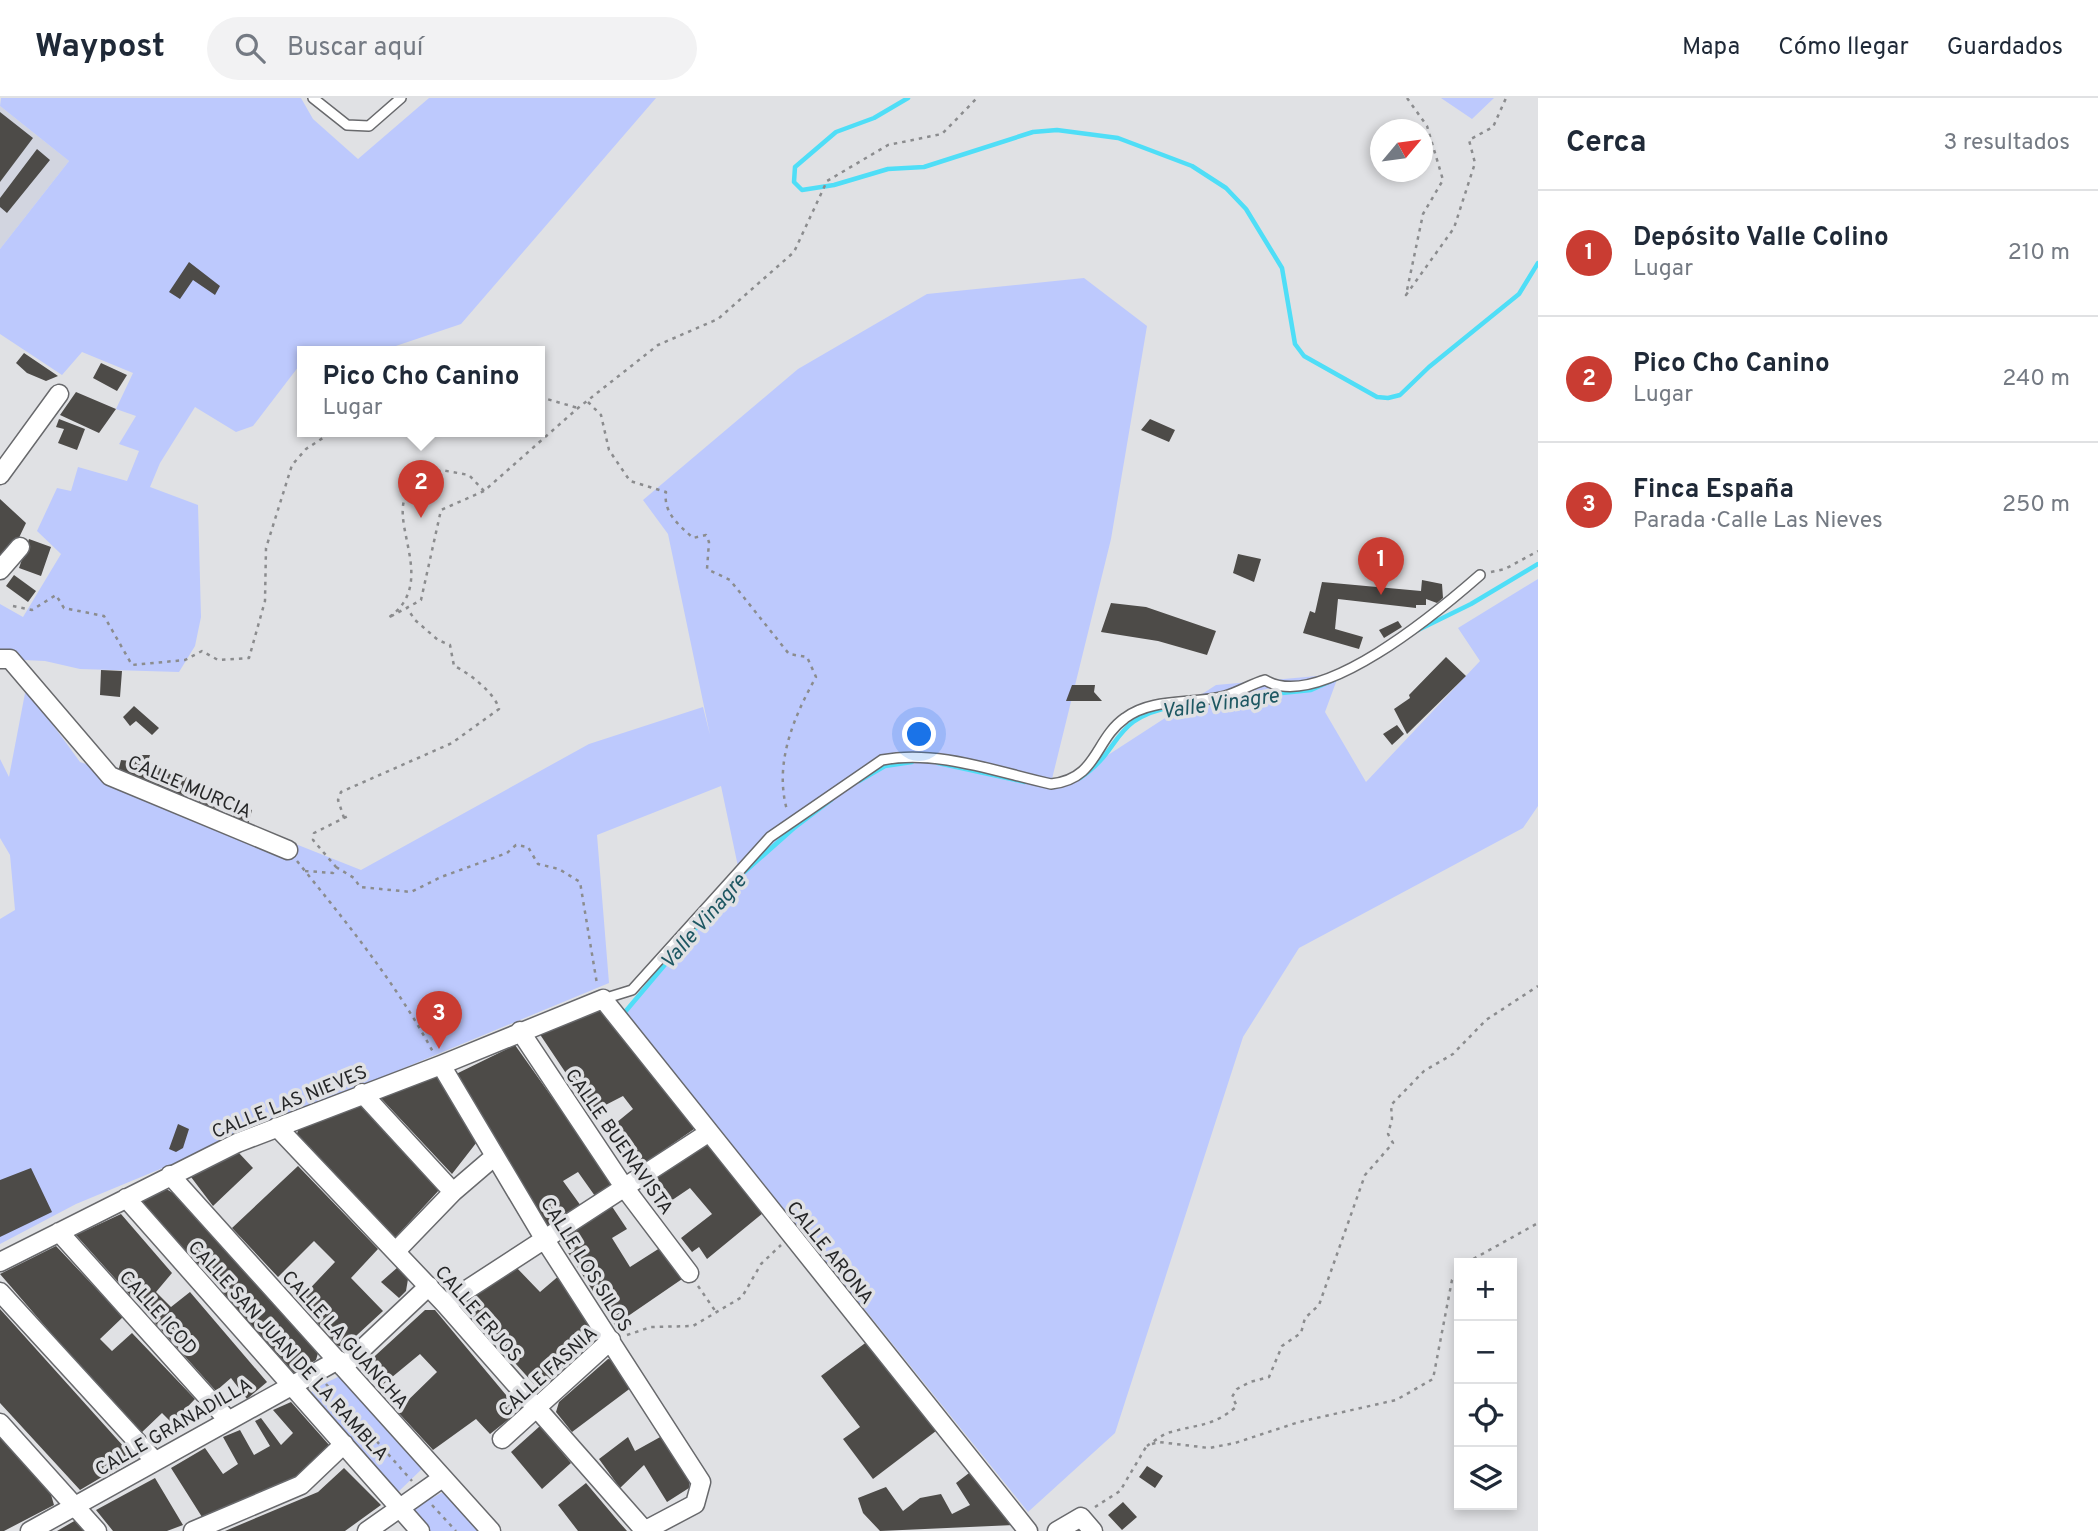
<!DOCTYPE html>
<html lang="es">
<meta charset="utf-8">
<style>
:root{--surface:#fff;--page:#f2f2f3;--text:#1f2937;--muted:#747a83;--line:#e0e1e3;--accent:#c93c32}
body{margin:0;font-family:Overpass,sans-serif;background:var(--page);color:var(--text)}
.controls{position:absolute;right:21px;bottom:21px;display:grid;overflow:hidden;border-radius:0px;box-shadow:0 4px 10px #0003}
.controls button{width:63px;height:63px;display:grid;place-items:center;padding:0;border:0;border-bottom:2px solid var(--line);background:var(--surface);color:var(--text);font:35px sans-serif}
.compass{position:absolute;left:1370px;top:21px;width:63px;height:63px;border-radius:50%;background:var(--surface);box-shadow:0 4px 10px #0003;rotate:61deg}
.you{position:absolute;left:920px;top:637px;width:24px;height:24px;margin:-18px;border:5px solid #fff;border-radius:50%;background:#1a73e8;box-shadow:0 0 0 10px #1a73e833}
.badge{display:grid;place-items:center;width:46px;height:46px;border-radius:50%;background:var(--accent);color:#fff;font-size:23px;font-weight:700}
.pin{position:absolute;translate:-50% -58px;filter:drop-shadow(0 2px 4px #0008)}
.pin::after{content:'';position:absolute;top:37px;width:24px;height:21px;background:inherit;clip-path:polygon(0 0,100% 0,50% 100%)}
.popup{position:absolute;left:297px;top:248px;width:248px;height:91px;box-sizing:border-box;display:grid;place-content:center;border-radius:0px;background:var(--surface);filter:drop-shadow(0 2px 5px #0005);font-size:23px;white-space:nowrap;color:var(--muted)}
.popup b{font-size:26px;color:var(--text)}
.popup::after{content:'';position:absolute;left:50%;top:100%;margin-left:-14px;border:14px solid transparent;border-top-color:var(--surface)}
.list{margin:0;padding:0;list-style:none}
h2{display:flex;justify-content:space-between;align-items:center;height:91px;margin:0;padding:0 28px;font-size:30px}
h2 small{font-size:23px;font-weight:400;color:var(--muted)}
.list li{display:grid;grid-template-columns:46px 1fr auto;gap:21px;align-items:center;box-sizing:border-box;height:126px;padding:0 28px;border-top:2px solid var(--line)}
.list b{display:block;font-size:26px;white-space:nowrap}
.list p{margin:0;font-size:23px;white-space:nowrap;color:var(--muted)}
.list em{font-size:23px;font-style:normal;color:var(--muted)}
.icon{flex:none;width:38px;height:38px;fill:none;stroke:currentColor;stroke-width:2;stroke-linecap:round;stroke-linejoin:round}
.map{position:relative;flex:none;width:1538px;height:1433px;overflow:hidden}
header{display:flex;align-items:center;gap:42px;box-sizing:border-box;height:98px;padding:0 35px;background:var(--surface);border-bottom:2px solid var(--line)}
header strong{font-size:33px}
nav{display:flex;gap:38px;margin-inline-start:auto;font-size:24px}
.search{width:490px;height:63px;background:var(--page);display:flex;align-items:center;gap:18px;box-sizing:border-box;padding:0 24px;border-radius:38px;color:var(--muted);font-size:26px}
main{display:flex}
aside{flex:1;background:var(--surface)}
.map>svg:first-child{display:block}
.built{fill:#d2d5e0}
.green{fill:#bdc9fd}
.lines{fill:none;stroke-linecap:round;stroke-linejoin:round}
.stream{stroke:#4fdef7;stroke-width:4.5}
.building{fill:#4d4b48}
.service-casing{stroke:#68696c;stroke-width:12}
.minor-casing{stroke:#68696c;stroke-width:21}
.path{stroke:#8b8c8e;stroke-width:2.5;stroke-dasharray:3.5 5;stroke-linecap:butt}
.service{stroke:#fff;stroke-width:9}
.minor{stroke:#fff;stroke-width:18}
.labels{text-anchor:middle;stroke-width:7;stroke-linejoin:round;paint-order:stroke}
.street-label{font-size:19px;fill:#262728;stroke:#e0e1e4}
.water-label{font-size:21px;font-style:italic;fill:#1d5762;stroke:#e0e1e4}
</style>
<header>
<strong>Waypost</strong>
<div class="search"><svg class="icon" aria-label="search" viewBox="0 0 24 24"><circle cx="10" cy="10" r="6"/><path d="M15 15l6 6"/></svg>Buscar aquí</div>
<nav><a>Mapa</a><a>Cómo llegar</a><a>Guardados</a></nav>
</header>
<main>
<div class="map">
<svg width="1538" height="1433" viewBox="0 0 1538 1433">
<rect width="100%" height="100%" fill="#e0e1e4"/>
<path class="built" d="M0 8 69 63 0 151Z"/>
<path class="green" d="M1 0H301L313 21 358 61 429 0H656L461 226 378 254H323L315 248 310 254H302V264L253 328 236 334 195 309 160 365 150 389 198 407 201 519 195 548 179 574 80 571 45 563 0 561V506L23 519 61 456 37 433 57 390 71 393 78 369 127 383 139 353 119 346 136 318 116 311 133 275 82 254 62 277 0 236V151L69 63 0 8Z
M1441 0H1494L1472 21Z
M1084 180 1147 228 1111 441 1051 685 1071 681 1216 587 1339 576 1325 614 1366 684 1480 563 1458 530 1538 481V708L1523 730 1299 850 1243 939 1115 1335 1028 1414 625 914 740 778 721 688 597 737 609 885 76 1106 0 1146V821L15 812 10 757 0 740V661L9 679 26 590 80 664 145 686 361 772 589 646 703 609 710 637 668 436 643 402 798 271 927 196Z
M342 1277 425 1368 396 1396 310 1297 313 1291Z
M445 1393 483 1433H429L412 1411Z"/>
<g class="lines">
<path class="stream" d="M908 0 874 20 836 34 795 69 794 84 802 92 834 87 888 71 924 69 1033 34 1057 32 1118 40 1192 68 1226 90 1246 111 1282 170 1295 246 1304 258 1377 299 1388 300 1400 297 1429 269 1519 196 1538 165
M1416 533 1471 506 1538 466
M1226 601 1311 592 1340 579
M938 665 1025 684
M1080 680C1124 651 1109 620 1176 608
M859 683 885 668 912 664
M741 777 794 730 831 702
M625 914 733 786"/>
</g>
<path class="building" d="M0 14 33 40 0 84Z
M37 51 50 62 7 115 0 109V100Z
M189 164 220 188 215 197 193 182 180 201 169 194Z
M24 255 58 278 46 283 27 275 16 265Z
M101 265 127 277 117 293 93 280Z
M76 294 116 311 99 335 60 317Z
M59 321 85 331 77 352 58 345 64 331 56 329Z
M1150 321 1175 332 1169 344 1141 332Z
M0 401 26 425 16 446 0 463Z
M29 441 51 449 41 478 19 470Z
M1238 456 1261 461 1254 484 1233 475Z
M14 477 36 493 28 504 6 488Z
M1422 482 1442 486 1443 500 1437 505 1426 501V507H1416V510L1338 501 1335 531 1363 539 1359 551 1303 535 1310 513 1315 515 1322 484 1421 493Z
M1111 505 1146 509 1216 533 1207 557 1158 543 1101 534Z
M1398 523 1402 529 1384 540 1379 532Z
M1446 559 1466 578 1407 636 1394 611 1410 600 1409 597Z
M101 572 122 573 120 599 100 597Z
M1072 587H1095L1094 594 1102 603H1066Z
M134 608 159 630 152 637 136 623 130 628 123 619Z
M1397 627 1404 636 1392 647 1383 636Z
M130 657H150L148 663 175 679 178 675 193 683 182 701 118 674 121 662 130 663Z
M207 689 216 690 213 694 225 700 217 715 197 707Z
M237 706 252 712 248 727 232 721Z
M597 906 697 1029 632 1074 605 1034 633 1011 623 998 592 1014 539 935Z
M515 947 615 1088 595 1098 578 1074 563 1083 581 1108 545 1136 452 978Z
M435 976 480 1040 452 1076 378 997Z
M359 1005 440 1091 393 1142 296 1039 299 1029Z
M178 1026 189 1031 183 1050 176 1054 169 1051Z
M705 1043 763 1115 707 1161 699 1149 692 1154 681 1140 712 1116 690 1090 659 1111 643 1084Z
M238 1054 253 1070 213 1108 191 1079Z
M298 1068 378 1151 351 1180 383 1213 344 1249 334 1247 300 1201 335 1164 314 1143 278 1179 232 1130Z
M31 1070 52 1114 0 1139V1082Z
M163 1089 173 1095 318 1255 316 1262 295 1275 285 1273 139 1108 141 1102Z
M609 1104 627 1131 612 1140 630 1169 663 1148 685 1179 615 1227 556 1136Z
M121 1116 172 1175 156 1194 171 1209 190 1194 267 1284 247 1301 231 1280 216 1293 76 1137Z
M56 1148 123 1219 100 1241 112 1253 132 1235 195 1301 172 1325 162 1315 139 1337 0 1176Z
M515 1168 540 1194 561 1176 597 1237 543 1288 534 1286 465 1210 468 1200Z
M398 1169 408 1181 406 1193 399 1200 381 1184Z
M0 1211 134 1360 80 1392 0 1305Z
M425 1212H435L516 1309 514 1317 490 1336 476 1321 433 1352 397 1313 437 1274 420 1256 380 1289 364 1268Z
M868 1243 936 1333 873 1381 843 1341 860 1329 821 1278Z
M608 1261 615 1262 632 1289 572 1334 556 1314 559 1304Z
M291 1304 330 1348 307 1374 287 1387 202 1419 171 1370 205 1350 223 1376 238 1366 223 1339 240 1332 254 1357 270 1348 255 1323 261 1320 281 1347 293 1335 273 1312Z
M540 1328 571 1365 542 1391 511 1354Z
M662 1338 690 1383 689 1390 667 1404 644 1367 620 1390 599 1361 628 1339 635 1353Z
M0 1339 50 1393 54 1407 4 1433H0Z
M1147 1368 1163 1378 1155 1390 1139 1379Z
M344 1370 381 1407 345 1433H225L318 1394Z
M973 1372 1014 1427 880 1433 863 1415 858 1400 886 1389 903 1413 920 1400 941 1396 952 1416 970 1407 956 1385Z
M155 1380 183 1427 167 1433H113L96 1412Z
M586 1385 619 1424 627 1433H578L558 1407Z
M1123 1404 1137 1419 1122 1432 1108 1417Z
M76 1422 85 1433H57Z"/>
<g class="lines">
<g class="service-casing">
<path id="service" d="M313 0 347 27 369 28 401 0
M603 901 632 892 770 739 882 662C936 651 997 674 1051 686 1098 681 1094 642 1125 620 1153 599 1192 607 1225 598 1239 594 1251 586 1265 582 1319 615 1440 512 1480 477"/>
</g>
<g class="minor-casing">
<path id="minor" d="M0 377 59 296
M0 472 20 449
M0 561H10L110 678 288 752
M520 933 624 1089 689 1175
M441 967 545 1142 701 1384 695 1406 644 1433
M362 995 453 1094
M277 1029 445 1206 645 1433
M170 1077 491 1433
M126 1100 420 1433
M59 1134 227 1321
M396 1153 453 1094 495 1058
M0 1164 237 1045 441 967 603 901 1028 1433
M0 1194 154 1362
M445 1206 708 1035
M343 1269 429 1188
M0 1325 97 1433
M502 1341 611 1242
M30 1433 338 1262
M193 1433 301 1387 344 1346
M367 1433 441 1381
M1057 1433 1081 1419 1093 1433"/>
</g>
<path class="path" d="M1407 0 1427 28 1443 82 1423 116 1406 197 1454 130 1475 65 1469 42 1493 29 1506 0
M540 299 578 310
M588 304 601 317 609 352 630 383 666 394C663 415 679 427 693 440L706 437 709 444 707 471 730 482 789 556 807 559 816 579C793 620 774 666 787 712
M484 393 469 377 441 372C432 377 419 382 412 389 381 418 442 483 388 520L421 502 441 412 484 393 578 310 658 247 718 221 794 154 827 83 888 47 942 36 977 0
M1491 474 1505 471 1538 453
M13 508 32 512 56 497 64 510 104 518 132 567 185 562 202 553 218 562 249 560 265 503 266 450 292 367 306 351 332 334
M344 720 338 702 341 694 452 645 499 611C495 595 468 574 454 568L450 547 438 542 415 522 407 510
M297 763C346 824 396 885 433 954
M336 769 354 780 360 789 411 794 441 779 507 755 516 747 528 749 538 766 559 771 580 784 597 886
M305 773 333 775 336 769 313 742 314 735 348 718
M1466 1165 1538 1125
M698 1188 716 1214
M627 1237 651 1229 693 1228 742 1199 761 1166 781 1147
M326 1286 412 1383
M1152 1346 1159 1344 1209 1350 1235 1345 1299 1324 1396 1302 1433 1281 1452 1182 1459 1173
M1147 1348C1154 1343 1163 1336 1171 1334 1198 1326 1213 1329 1237 1308L1232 1299 1237 1291 1250 1284 1269 1279 1282 1248 1301 1235 1305 1220 1319 1207 1365 1077 1393 1045 1388 1036 1392 1021 1391 1007 1424 973 1453 956 1486 922 1538 888
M432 1407 456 1433
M1095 1409 1120 1393 1146 1349"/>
<use href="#service" class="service"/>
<use href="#minor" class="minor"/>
</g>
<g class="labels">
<g class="street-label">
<text transform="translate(190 688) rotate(23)" y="7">CALLE MURCIA</text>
<text transform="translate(289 1003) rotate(-22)" y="7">CALLE LAS NIEVES</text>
<text transform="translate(620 1043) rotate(55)" y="7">CALLE BUENAVISTA</text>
<text transform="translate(831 1154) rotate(51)" y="7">CALLE ARONA</text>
<text transform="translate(587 1166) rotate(58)" y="7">CALLE LOS SILOS</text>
<text transform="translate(159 1214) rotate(48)" y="7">CALLE ICOD</text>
<text transform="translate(479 1215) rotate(49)" y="7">CALLE ERJOS</text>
<text transform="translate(346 1241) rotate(48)" y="7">CALLE LA GUANCHA</text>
<text transform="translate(289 1252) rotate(48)" y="7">CALLE SAN JUAN DE LA RAMBLA</text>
<text transform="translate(547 1273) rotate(-42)" y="7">CALLE FASNIA</text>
<text transform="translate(173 1328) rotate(-30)" y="7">CALLE GRANADILLA</text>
</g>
<g class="water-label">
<text transform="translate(1220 605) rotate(-8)" y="7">Valle Vinagre</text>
<text transform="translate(703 823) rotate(-49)" y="7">Valle Vinagre</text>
</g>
</g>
</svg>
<div class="controls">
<button>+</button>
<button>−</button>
<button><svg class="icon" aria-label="locate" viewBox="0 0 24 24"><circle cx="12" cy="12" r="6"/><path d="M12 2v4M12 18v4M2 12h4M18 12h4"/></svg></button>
<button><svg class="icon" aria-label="layers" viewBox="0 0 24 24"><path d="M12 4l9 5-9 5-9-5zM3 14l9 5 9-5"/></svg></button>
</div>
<svg class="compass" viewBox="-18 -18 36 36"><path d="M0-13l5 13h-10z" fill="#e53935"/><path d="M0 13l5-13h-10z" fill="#747a83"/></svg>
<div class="you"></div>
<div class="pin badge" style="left:1381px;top:497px">1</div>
<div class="pin badge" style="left:421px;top:420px">2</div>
<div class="popup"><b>Pico Cho Canino</b>Lugar</div>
<div class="pin badge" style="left:439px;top:951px">3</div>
</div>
<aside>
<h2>Cerca<small>3 resultados</small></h2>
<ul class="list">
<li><span class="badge">1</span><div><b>Depósito Valle Colino</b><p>Lugar</p></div><em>210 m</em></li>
<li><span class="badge">2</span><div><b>Pico Cho Canino</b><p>Lugar</p></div><em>240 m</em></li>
<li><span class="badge">3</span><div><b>Finca España</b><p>Parada · Calle Las Nieves</p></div><em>250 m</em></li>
</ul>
</aside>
</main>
